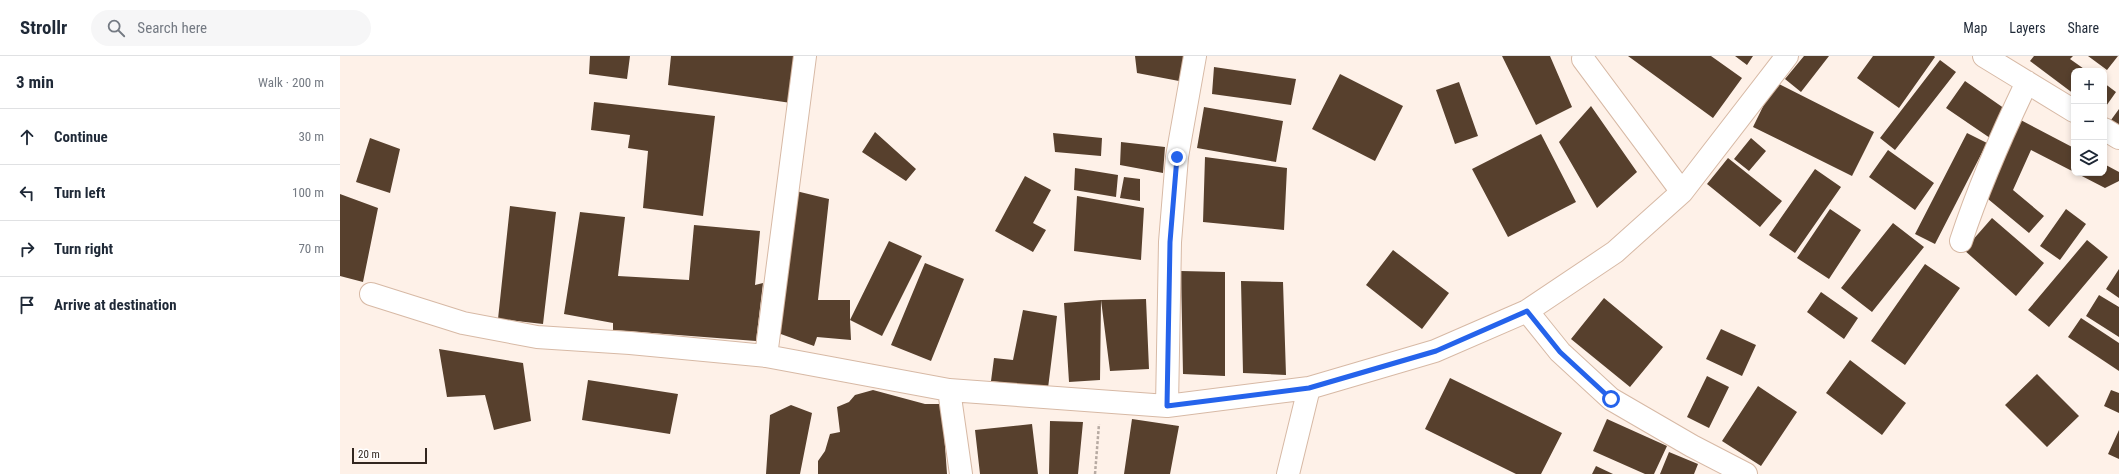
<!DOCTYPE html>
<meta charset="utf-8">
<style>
:root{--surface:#fff;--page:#f6f6f7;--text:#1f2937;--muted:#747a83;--line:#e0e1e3}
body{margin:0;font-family:"Roboto Condensed",sans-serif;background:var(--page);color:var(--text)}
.controls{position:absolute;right:12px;top:12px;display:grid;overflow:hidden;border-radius:8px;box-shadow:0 2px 6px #0003}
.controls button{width:36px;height:36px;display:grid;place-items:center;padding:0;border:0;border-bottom:1px solid var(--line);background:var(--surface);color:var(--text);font:20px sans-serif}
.scale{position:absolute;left:12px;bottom:10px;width:75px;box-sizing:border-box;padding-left:4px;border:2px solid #32261f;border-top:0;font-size:11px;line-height:14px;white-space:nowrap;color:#32261f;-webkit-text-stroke:3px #fff;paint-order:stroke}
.stop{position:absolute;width:12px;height:12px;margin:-9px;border:3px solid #2563eb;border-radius:50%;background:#fff}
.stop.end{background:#2563eb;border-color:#fff;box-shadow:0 1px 4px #0008}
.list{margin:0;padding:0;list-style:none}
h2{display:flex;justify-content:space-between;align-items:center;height:52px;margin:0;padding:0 16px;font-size:17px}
h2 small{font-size:13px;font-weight:400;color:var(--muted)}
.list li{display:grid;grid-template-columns:26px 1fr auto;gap:12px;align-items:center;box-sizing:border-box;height:56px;padding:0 16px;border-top:1px solid var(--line)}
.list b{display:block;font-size:15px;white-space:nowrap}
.list em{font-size:13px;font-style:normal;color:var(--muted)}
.icon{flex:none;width:22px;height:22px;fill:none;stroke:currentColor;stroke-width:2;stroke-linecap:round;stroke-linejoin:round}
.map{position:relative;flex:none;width:1779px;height:418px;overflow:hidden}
header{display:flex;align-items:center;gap:24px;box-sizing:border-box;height:56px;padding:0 20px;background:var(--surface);border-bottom:1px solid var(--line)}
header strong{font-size:19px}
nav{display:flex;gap:22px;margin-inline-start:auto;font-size:14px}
.search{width:280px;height:36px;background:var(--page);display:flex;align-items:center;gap:10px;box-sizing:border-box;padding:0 14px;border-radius:22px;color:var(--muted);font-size:15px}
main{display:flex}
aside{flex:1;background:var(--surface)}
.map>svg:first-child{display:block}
.building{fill:#57402d}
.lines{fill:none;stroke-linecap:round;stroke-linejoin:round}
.minor-casing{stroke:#d7b9a5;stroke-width:24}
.path{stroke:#b7aaa2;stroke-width:2.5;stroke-dasharray:3 2;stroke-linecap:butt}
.minor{stroke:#fff;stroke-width:22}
.route{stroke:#2563eb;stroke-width:5}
</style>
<header>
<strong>Strollr</strong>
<div class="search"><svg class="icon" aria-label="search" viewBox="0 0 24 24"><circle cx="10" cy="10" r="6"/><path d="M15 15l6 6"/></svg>Search here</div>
<nav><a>Map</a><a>Layers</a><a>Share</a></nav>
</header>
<main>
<aside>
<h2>3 min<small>Walk · 200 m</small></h2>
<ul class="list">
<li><svg class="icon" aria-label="ahead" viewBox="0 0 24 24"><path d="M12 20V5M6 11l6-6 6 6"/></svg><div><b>Continue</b></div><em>30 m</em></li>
<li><svg class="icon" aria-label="left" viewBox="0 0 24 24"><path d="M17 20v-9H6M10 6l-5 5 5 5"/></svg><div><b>Turn left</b></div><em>100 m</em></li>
<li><svg class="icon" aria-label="right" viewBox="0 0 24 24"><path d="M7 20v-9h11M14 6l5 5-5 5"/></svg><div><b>Turn right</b></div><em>70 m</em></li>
<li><svg class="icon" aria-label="arrive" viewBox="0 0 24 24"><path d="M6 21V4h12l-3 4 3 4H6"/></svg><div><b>Arrive at destination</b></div></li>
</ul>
</aside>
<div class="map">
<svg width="1779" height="418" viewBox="0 0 1779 418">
<rect width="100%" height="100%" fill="#fef1e8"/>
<path class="building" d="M250 0H290L287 23 249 18Z
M331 0H459L451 47 328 29Z
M795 0H844L839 25 797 17Z
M1162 0H1210L1232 51 1196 69Z
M1288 0H1371L1402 22 1373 62Z
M1395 0H1413L1407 9Z
M1464 0H1489L1461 36 1445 23Z
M1533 0H1594L1595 1 1559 52 1517 22Z
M1694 0H1733L1730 3 1747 15H1734V38L1690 5Z
M1748 0H1778L1767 14Z
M1600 4 1616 16 1555 94 1540 82Z
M874 11 956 23 951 49 872 38Z
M1000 18 1063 50 1035 105 972 73Z
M1625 25 1668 55 1650 82 1606 52Z
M1119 26 1138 80 1115 88 1096 34Z
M1435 26 1534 76 1512 120 1413 71Z
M1764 27 1776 36 1764 53Z
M254 46 375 60 363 160 303 152 308 95 288 92 290 79 251 74Z
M1251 50 1297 116 1257 152 1219 86Z
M864 51 943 65 936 106 857 92Z
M1779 53V69L1771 64Z
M1675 61 1734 92V116L1691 94 1673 134 1704 160 1689 177 1642 138Z
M535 76 576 113 566 125 522 96Z
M713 77 762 82 761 100 715 96Z
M1627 77 1647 87 1595 188 1575 178Z
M1201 78 1236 146 1168 181 1132 113Z
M30 82 60 93 50 137 16 126Z
M1411 82 1426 95 1409 115 1394 103Z
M781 86 825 91 823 117 780 109Z
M1548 94 1594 127 1575 154 1529 121Z
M865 101 947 112 944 174 863 166Z
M1388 102 1442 145 1420 171 1367 128Z
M1764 108 1779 116V125L1765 132 1736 117H1764Z
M735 112 778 119 776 141 734 134Z
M1475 113 1501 131 1455 197 1429 179Z
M685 120 711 134 693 167 706 174 693 196 655 175Z
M784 121 800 123V145L780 142Z
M456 135 489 143 478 244H510V264L549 185 582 200 542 280 510 264 511 284 477 281 474 290 438 277Z
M0 138 38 152 23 226 0 220Z
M737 140 804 152 801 204 734 195Z
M170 150 216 156 203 268 158 263Z
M1490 153 1521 174 1489 223 1457 202Z
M1726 153 1746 168 1720 204 1700 190Z
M240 156 285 161 278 220 349 224 354 169 420 175 415 229 423 227 416 285 273 274V267L224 258Z
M1652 162 1704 207 1676 240 1624 194Z
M1553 167 1584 191 1532 256 1501 232Z
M1747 184 1768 201 1709 271 1688 254Z
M1053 194 1109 237 1082 273 1026 229Z
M585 207 624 223 591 305 551 289Z
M1585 208 1620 232 1565 309 1531 285Z
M1779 213V242L1766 233Z
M841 215 885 216V320L843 318Z
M901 225 943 226 946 319 903 317Z
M1481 236 1518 262 1504 283 1467 256Z
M1759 239 1779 251V281L1746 260Z
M1264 242 1323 291 1290 331 1231 283Z
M806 243 809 313 770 315 761 244 760 324 729 326 724 247 761 244Z
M683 254 717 260 708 332 651 325 654 302 673 304Z
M1741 262 1779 287V315L1728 281Z
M1381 273 1416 289 1402 320 1366 303Z
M99 293 183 307 191 365 154 374 145 339 107 341Z
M1510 304 1566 347 1542 379 1486 337Z
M1697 318 1739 360 1707 391 1665 349Z
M1367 320 1389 331 1369 372 1347 361Z
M1110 322 1222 377 1201 418H1176L1085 373Z
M248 324 338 338 330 378 242 364Z
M1418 330 1457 356 1421 410 1382 385Z
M533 334 585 348H602L607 418H478V405L485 395 490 378 500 376 497 351 509 346 515 339Z
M1771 334 1779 337V357L1764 350Z
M451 349 472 357 460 418H426L430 359Z
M792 363 839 370 830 418H784Z
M1267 363 1327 390 1314 418H1305L1253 395Z
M710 365 743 366 738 418H709Z
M692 368 698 418H640L635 374Z
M1779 374V403L1768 398Z
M1329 396 1358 408 1354 418H1320Z
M1256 410 1273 418H1252Z"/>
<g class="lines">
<g class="minor-casing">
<path id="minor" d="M1644 0 1734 55
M1243 3 1342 136
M1764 73 1779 82
M1621 185C1639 130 1662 78 1687 26
M31 238 123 267 197 281 290 287 426 300 609 334 827 350 969 332 1095 295 1187 255 1275 196 1342 136 1447 0
M1187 255 1220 296 1271 343 1352 390 1406 418
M426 300 465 0
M609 334 621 418
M827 350 830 186 837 101 855 0
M948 418 969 332"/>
</g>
<path class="path" d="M755 418 759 368"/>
<use href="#minor" class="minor"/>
</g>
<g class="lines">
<path class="route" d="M837 101 830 186 827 350 969 332 1096 295 1187 255 1220 296 1271 343"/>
</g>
</svg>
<div class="controls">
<button>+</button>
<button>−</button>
<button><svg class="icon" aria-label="layers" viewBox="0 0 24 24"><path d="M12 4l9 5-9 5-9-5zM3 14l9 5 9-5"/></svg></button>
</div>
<div class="scale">20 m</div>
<div class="stop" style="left:1271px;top:343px"></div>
<div class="stop end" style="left:837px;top:101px"></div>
</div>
</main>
